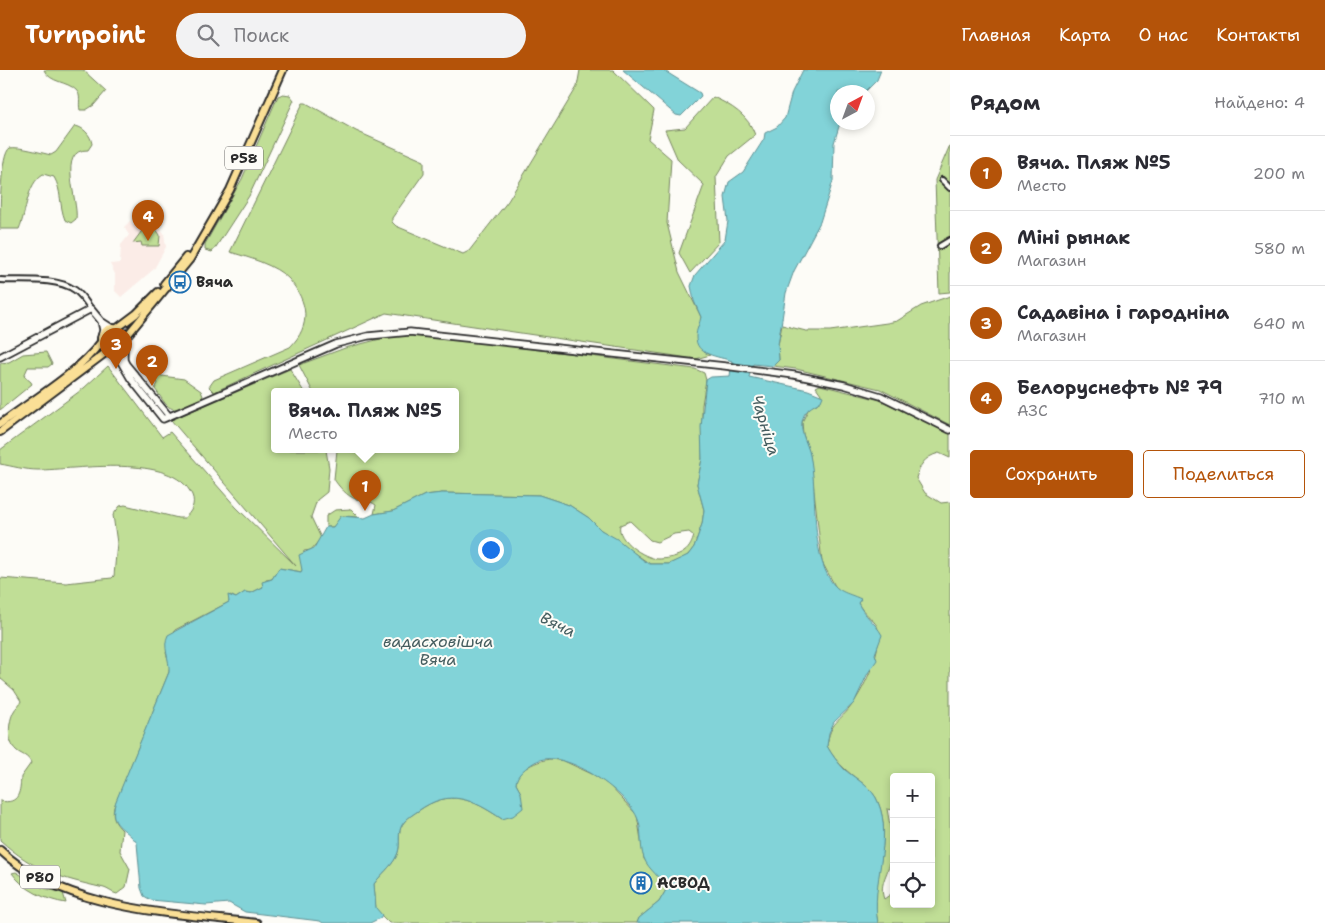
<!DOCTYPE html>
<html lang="ru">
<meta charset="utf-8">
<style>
:root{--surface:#fff;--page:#f2f2f3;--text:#2b2b33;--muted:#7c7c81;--line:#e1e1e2;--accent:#b45309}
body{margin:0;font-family:"Shantell Sans",sans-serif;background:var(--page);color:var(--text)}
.controls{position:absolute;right:15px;bottom:15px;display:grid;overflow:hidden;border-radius:5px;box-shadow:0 2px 8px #0003}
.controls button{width:45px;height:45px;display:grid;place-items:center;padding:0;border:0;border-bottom:1px solid var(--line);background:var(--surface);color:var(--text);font:25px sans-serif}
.compass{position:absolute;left:830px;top:15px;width:45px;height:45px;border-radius:50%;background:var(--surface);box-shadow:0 2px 8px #0003;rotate:41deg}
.you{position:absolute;left:490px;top:479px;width:18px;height:18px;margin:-12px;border:4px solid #fff;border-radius:50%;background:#1a73e8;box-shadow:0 0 0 8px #1a73e833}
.badge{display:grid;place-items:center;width:32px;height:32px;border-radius:50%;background:var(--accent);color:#fff;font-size:16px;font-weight:700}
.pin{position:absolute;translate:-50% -41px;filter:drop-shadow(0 1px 2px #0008)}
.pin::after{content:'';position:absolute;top:26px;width:18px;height:15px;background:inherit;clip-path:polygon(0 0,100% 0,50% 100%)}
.popup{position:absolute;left:271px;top:318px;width:188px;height:65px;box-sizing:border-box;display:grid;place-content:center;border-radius:5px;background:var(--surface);filter:drop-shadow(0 1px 4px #0005);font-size:16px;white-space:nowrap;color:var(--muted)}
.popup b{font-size:19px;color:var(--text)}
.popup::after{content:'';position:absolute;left:50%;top:100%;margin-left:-10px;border:10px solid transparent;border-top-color:var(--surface)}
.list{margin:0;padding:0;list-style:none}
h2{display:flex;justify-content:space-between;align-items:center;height:65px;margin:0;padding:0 20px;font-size:21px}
h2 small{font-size:16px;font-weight:400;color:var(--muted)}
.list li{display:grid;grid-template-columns:32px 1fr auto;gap:15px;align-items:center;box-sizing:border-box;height:75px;padding:0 20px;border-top:1px solid var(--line)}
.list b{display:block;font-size:19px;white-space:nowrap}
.list p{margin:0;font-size:16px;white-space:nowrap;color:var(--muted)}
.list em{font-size:16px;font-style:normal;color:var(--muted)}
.actions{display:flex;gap:10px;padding:15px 20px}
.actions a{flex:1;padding:11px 0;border:1px solid var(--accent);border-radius:5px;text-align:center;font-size:18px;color:var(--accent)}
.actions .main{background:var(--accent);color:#fff}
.icon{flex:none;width:28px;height:28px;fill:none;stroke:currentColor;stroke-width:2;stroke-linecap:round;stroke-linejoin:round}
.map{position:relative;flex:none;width:950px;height:853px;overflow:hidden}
header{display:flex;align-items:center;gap:30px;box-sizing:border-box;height:70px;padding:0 25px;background:var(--accent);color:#fff}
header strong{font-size:24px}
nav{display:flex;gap:28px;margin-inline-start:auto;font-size:18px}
.search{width:350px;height:45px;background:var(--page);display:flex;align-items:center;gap:12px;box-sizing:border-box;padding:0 18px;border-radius:28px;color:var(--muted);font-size:19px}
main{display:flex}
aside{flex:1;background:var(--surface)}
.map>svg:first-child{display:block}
.built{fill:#fbece7}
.green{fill:#c0de96;stroke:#768460;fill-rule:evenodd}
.water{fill:#82d3d8;stroke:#5f9093}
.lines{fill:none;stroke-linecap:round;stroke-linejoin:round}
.street-casing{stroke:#2b2b2b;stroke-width:8}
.secondary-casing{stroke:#2b2b2b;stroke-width:9}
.primary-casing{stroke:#2b2b2b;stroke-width:10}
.street{stroke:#fdfcf7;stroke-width:4}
.secondary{stroke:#fdfcf7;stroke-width:5.5}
.primary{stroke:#fadf96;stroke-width:6}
.labels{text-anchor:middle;stroke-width:4;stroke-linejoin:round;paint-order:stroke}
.shield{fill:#fdfcf7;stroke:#6a6a68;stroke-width:1}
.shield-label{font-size:14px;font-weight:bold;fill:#2b2b2b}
.poi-label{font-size:15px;font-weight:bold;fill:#2b2b2b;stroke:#fdfcf7;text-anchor:start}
.water-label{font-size:16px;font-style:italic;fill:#455d5f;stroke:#fdfcf7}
</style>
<header>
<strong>Turnpoint</strong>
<div class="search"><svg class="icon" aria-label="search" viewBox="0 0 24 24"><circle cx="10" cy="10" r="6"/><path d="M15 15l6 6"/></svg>Поиск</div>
<nav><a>Главная</a><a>Карта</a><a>О нас</a><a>Контакты</a></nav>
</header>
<main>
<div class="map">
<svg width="950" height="853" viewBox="0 0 950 853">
<rect width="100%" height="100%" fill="#fdfcf7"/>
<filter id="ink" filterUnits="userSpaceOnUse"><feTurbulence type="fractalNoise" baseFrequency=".02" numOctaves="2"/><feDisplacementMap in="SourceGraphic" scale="10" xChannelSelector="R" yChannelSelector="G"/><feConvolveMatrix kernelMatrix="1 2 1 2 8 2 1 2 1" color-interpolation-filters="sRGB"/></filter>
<g filter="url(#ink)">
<path class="built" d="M130 151 136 157 145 152 157 155 164 163 166 177 154 199 121 227 115 221V204L110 194 120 193 121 175 129 165 124 157Z"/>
<path class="green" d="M44 0H83L106 21 94 35 86 40H80C78 33 82 26 76 20 67 11 50 13 44 0Z
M580 0H613L654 40 648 69 671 89 667 153 679 202 701 247 704 282 710 285 696 289 386 243 214 322 209 317 214 310 290 277C312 255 308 232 289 209 276 195 247 187 230 182L303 33H306L356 61 424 91V103L392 148V152L396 156 463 184 469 181 508 131 577 17Z
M283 24 290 25 294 30 249 126 216 177 212 182 205 180V174L242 109 278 26Z
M713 27C731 35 749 46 755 65L729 86 716 107 719 172 690 203 679 183 704 115 678 90 665 60 685 58Z
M75 56C83 57 91 65 92 74L88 80C56 79 79 131 76 149L71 153 65 150C59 135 62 121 54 107L43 104C26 115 27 141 19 159H0C0 145 0 83 10 78 18 76 42 83 51 85L56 82Z
M950 75V222L939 223 935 110Z
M148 156 156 159 160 165 159 176H142L141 172 133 173 144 158Z
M950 226V355L880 319 796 299 773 296 779 290 778 275 782 255 806 261H830L887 253 897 251 921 236Z
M404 263 695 299 704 303 706 310 702 335V389L697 414 704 440 702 454 694 477 688 485 679 490 669 494H650L601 460 589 448 569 435 539 425 442 423 425 425 393 441 374 444 376 435C369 430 364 431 356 429 348 427 338 416 334 409L337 380H455V322H313L299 295 345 278ZM630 451 650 470 657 472 674 464 689 462 694 466C692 472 690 478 684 482 678 487 665 489 658 489 644 488 616 470 620 455Z
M46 282 52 294 48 297H28L24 306 31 312 32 314 0 340V293L9 292 23 284Z
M143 295 162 306 184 309 201 321 203 326C199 331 195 332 189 335 168 345 167 335 155 319L158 313 140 299Z
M108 296 162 367 170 362 236 437 296 496 171 350 290 299 304 322H275V380H326L329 398 327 422 317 430 311 447 321 468 311 480 304 481 302 502 279 498 272 509 266 510 263 517 251 523 245 522 236 528 230 525 229 532 175 560 166 583 170 594 169 602 114 737C112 747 114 752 122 760L120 781 130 799 126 817 117 824C112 823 108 819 104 818 60 808 34 801 0 770V731C20 735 20 721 21 707L31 693C28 685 21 685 16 680 7 672 8 652 14 641 16 637 19 636 21 631L14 620 0 608V508L66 513 112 508 114 506 117 473 113 445 120 436 125 435 178 448H184C191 443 196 434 192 425 173 382 75 400 38 400 25 400 12 396 0 394V380L84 318Z
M820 315 880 330 950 364V388L939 383C924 387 920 395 916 408L925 423 941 433 950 432V853H878C869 814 894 770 878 732 873 718 856 709 846 700 838 693 832 685 827 676 830 651 840 652 852 635 865 617 884 577 877 556 874 550 862 542 858 533L860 529 843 524 835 516 822 492 810 385 803 364 802 352 810 336 817 334 821 324 816 317ZM894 707H931V834H894V822L884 829C878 813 890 802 891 787 893 772 890 754 887 739L894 740Z
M351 439 359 447 343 446 333 457H326V446L335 440Z
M551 689 564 691 594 705 609 715 637 745 644 789 655 802 666 820 659 832 639 848 637 853H389L376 840 374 814C381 804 391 797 396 787 402 776 397 767 401 757 404 750 412 745 418 741 450 718 472 729 502 749L521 723 516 714C515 699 539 690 551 689Z
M16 802 43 818 63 823 66 833C46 830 24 820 12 803Z"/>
<path class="water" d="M623 0H663L700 23 701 26 681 46 676 45Z
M803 0H881L877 10 865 22H838V52L840 53 834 73 833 111 820 152 794 201 786 223 778 275 779 290 773 296 753 294 749 307 808 320 823 326 821 331C812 337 804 339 802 352 800 364 808 374 810 385 818 422 810 472 828 506 837 523 846 522 861 529L858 533C864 546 875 552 882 565L875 584 877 590 868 603 854 633 834 652 829 663 827 676C832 685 838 693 845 700 856 709 873 718 878 732 894 770 870 814 878 853H637L639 848 659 832 666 820C662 807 648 800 644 788 639 776 643 759 637 747 626 722 563 676 535 692 527 697 516 704 516 714L521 723 523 738 513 746 502 749C472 729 450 718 418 741 412 745 404 750 401 757 397 767 402 776 396 787 391 797 381 804 374 814L376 838 382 845 380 848 370 853H323L320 851 245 842 229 833 206 835 151 830 144 826 141 818 137 773C125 756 107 757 116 731L169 602C170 589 162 577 168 565L229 532 228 525 236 528 245 522 251 523 263 517 262 512 272 509 279 498 301 502 302 500 299 485 314 478 326 457H333L341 446 365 448 374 444 393 441 425 425 442 423 539 425 569 435 589 448 601 460 617 469 643 490 650 494H669L688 485 694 477 702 454 704 440 697 414 702 389 701 357 706 310 711 307 730 306 732 291C719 286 695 286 696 266 696 260 700 253 701 247L694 231 691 216 695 205 725 170 728 151 725 127 729 112 743 102 764 69 765 63 777 57 785 48 792 22Z"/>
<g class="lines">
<g class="street-casing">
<path id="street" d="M942 110 950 118
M940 176 950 170
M0 210C22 211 56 207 75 220 82 225 86 232 91 239"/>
</g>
<g class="secondary-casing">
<path id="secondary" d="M101 251 103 260 101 268
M124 274V290L126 294 169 346
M110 282 121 292 131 309 163 349 336 274 368 266 410 262 725 296 794 305 844 315 881 326 950 360
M0 287 91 239 101 251 112 258"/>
</g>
<g class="primary-casing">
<path id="primary" d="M164 214 186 187
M101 270a12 12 0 1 1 24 0a12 12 0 1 1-24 0Z
M116 259 136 244 158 222
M125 268 190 189 230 120 283 0
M0 354C32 330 78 303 101 272
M0 362 108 281
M0 780C65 841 173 843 257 853"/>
</g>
<use href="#street" class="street"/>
<use href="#secondary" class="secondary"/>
<use href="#primary" class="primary"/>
</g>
</g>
<defs>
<g id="bus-ring" transform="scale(1.125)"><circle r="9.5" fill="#fdfcf7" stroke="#1f6fb2" stroke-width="1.5"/><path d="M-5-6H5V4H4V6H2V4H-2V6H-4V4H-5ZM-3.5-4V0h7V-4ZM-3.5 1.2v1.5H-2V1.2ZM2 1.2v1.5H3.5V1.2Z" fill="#1f6fb2"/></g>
<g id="building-ring" transform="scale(1.125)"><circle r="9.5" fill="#fdfcf7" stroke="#1f6fb2" stroke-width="1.5"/><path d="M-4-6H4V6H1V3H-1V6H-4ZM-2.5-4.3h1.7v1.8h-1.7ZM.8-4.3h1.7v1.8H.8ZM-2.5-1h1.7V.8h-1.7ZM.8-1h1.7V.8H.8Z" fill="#1f6fb2"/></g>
</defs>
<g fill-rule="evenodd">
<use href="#bus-ring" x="180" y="212"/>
<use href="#building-ring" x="641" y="813"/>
</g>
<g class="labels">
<g class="shield">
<rect x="225" y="76.5" width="38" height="23" rx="4"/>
<rect x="20" y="795.5" width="40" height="23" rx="4"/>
</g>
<g class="shield-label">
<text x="244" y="93">Р58</text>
<text x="40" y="812">Р80</text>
</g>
<g class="poi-label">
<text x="196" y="217">Вяча</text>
<text x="657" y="818">АСВОД</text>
</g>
<g class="water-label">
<text transform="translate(766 355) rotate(73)" y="6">Чарніца</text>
<text transform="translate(558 554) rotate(26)" y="6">Вяча</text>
<text x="438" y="577">вадасховішча<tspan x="438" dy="18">Вяча</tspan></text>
</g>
</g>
</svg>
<div class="controls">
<button>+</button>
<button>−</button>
<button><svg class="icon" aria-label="locate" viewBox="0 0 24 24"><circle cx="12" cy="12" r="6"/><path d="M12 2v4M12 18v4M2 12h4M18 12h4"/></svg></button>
</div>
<svg class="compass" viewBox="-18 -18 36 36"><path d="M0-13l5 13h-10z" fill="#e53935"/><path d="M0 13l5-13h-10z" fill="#7c7c81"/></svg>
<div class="you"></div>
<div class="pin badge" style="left:365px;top:441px">1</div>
<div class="popup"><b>Вяча. Пляж №5</b>Место</div>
<div class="pin badge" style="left:152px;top:316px">2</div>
<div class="pin badge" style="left:116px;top:299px">3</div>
<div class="pin badge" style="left:148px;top:171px">4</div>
</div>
<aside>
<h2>Рядом<small>Найдено: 4</small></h2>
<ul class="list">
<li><span class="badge">1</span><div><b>Вяча. Пляж №5</b><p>Место</p></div><em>200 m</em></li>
<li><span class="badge">2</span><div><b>Міні рынак</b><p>Магазин</p></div><em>580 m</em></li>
<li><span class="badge">3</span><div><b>Садавіна і гародніна</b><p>Магазин</p></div><em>640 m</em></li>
<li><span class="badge">4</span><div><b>Белоруснефть № 79</b><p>АЗС</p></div><em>710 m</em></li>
</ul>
<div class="actions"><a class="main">Сохранить</a><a>Поделиться</a></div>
</aside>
</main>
